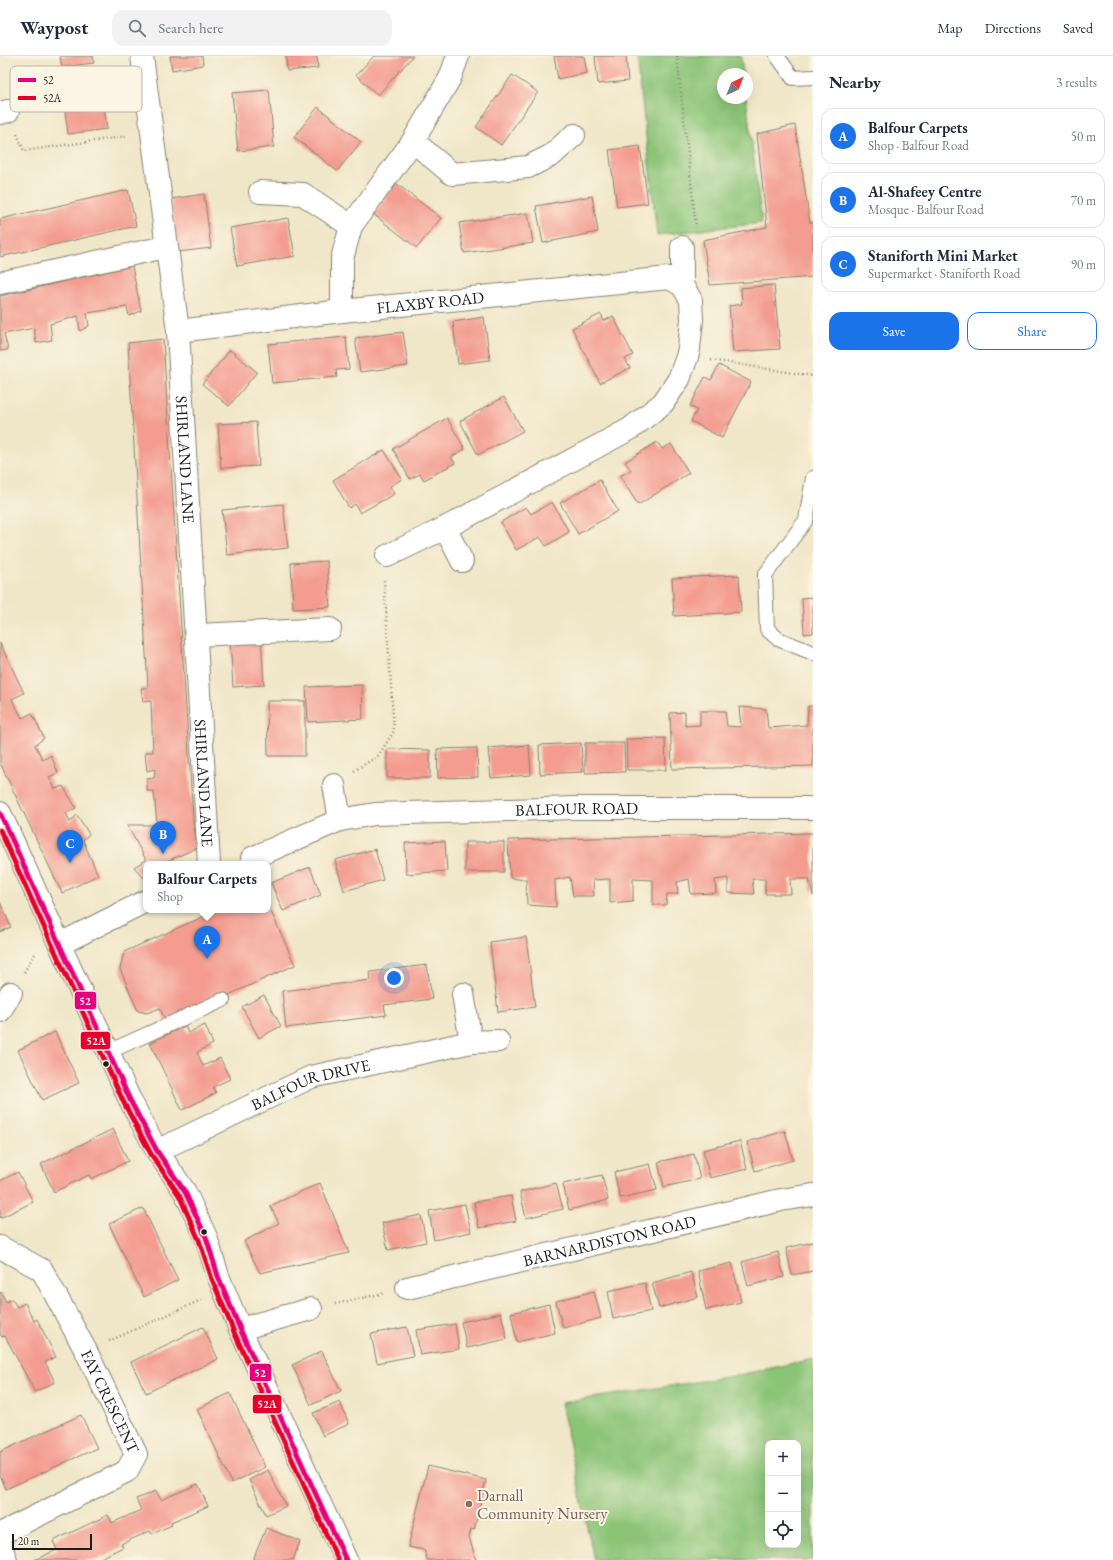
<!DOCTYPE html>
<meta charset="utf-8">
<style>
:root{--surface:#fff;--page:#f2f2f3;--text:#1f2937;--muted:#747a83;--line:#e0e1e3;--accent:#1a73e8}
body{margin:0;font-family:"EB Garamond",serif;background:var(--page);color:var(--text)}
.controls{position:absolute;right:12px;bottom:12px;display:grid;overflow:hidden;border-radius:8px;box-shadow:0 4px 16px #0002}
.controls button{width:36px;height:36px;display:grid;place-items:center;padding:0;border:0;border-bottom:1px solid var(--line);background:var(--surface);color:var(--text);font:20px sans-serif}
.compass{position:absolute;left:717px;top:12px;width:36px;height:36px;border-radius:50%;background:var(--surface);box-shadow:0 4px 16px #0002;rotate:43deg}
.scale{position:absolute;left:12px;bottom:10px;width:80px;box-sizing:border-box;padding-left:4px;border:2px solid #1c1c1c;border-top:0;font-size:11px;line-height:14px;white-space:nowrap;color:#1c1c1c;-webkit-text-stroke:3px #fcf5e5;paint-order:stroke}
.you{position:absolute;left:394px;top:922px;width:14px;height:14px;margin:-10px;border:3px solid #fff;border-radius:50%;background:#1a73e8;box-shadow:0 0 0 6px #1a73e833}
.badge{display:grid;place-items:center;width:26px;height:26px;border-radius:50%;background:var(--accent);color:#fff;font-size:13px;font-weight:700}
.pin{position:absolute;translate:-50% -33px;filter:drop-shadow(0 1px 2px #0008)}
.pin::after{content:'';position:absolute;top:21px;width:14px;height:12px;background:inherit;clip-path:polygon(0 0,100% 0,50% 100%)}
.popup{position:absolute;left:143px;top:805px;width:128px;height:52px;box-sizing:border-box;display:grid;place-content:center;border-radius:8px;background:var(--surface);filter:drop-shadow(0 1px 3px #0005);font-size:13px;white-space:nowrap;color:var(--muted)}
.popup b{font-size:15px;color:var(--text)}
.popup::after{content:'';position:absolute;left:50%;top:100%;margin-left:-8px;border:8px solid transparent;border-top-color:var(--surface)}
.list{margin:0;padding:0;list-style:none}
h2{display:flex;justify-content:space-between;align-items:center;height:52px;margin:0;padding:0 16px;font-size:17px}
h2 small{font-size:13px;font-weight:400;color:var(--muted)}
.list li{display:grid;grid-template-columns:26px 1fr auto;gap:12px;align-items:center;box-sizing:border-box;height:56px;margin:0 8px 8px;padding:0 8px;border:1px solid var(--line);border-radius:12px}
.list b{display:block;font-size:15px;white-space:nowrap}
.list p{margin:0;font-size:13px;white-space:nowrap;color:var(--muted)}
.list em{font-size:13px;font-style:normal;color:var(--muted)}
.actions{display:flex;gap:8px;padding:12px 16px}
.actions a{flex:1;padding:9px 0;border:1px solid var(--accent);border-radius:12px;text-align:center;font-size:14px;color:var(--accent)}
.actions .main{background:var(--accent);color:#fff}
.icon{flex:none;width:22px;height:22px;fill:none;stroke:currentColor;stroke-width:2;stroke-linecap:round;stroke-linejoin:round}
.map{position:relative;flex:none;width:813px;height:1504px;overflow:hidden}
header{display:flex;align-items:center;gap:24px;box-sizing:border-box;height:56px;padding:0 20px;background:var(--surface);border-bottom:1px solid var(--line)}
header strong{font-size:19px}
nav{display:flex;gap:22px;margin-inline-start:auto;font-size:14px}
.search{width:280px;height:36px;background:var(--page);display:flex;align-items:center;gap:10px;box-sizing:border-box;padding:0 14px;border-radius:12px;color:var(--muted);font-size:15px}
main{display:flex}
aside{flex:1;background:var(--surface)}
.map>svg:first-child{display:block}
.green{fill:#8bc477;stroke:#54704a;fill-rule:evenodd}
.building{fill:#f39c8f}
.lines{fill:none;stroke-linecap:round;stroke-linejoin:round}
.service-casing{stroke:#868172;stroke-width:16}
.minor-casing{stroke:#868172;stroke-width:24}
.secondary-casing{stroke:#868172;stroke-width:24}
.path{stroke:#868172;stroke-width:2.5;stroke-dasharray:1 3;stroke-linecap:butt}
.service{stroke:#fff;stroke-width:14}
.minor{stroke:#fff;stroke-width:22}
.secondary{stroke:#fff;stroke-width:22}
.bus-1-casing{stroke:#fcf5e5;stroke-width:8}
.bus-2-casing{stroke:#fcf5e5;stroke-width:8}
.bus-1{stroke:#e5007d;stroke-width:5}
.bus-2{stroke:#e4002b;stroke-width:5}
.bus-dot{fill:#1c1c1c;stroke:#fcf5e5;stroke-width:1.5}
.education-dot{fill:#8d6e63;stroke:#fcf5e5;stroke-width:1.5}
.labels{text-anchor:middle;stroke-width:4;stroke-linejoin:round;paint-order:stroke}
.street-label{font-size:16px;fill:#1c1c1c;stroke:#fcf5e5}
.education-label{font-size:16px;fill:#785e54;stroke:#fcf5e5;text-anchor:start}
.key{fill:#fcf5e5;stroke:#b9b4a9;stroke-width:1}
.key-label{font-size:11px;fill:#1c1c1c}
.line-badge{stroke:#fcf5e5;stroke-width:1.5}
.badge-label{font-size:11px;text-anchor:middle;font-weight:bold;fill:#fff}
</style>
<header>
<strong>Waypost</strong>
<div class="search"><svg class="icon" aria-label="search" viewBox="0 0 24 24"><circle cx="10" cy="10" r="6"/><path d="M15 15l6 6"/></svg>Search here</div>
<nav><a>Map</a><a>Directions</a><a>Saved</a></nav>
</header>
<main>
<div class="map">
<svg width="813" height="1504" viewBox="0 0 813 1504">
<rect width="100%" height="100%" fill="#fcf5e5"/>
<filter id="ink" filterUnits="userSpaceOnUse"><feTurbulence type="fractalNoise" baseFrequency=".025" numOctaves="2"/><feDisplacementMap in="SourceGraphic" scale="8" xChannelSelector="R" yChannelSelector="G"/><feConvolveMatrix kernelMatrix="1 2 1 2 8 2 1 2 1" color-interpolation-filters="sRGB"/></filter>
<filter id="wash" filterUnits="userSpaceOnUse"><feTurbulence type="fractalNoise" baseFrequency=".012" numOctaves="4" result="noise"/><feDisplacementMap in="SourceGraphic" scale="16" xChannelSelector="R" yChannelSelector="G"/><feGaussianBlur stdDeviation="0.9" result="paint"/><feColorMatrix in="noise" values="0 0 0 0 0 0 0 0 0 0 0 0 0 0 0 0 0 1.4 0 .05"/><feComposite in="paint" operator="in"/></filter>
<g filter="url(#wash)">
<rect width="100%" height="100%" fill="#f0e6c8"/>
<path class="green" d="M637 0H741L743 18H723V42H746L762 167 657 179Z
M813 1303V1504H594L561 1347 739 1319ZM768 1387H798V1489H768Z"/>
<g id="blocks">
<path class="building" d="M60 0H93L94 7 62 11Z
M170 0H202L203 9 172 14Z
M286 0H317L318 12 287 15Z
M374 0H413L378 39 356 19Z
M554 0H584L587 17 558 23Z
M595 0H626L628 25 598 28Z
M512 19 538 36 501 89 476 71Z
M101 27 107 73 68 78 62 33Z
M269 34 274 91 238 95 232 37Z
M318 51 361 86 337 115 294 81Z
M795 69 810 167 813 166V221L710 229 703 184 767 171 757 78Z
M640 90 648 147 617 151 609 94Z
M397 128 441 162 417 192 373 158Z
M128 134 136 170 0 201V163Z
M204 138 211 192 178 196 171 143Z
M592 140 598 176 543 187 536 150Z
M528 157 533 187 464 197 459 167Z
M288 162 295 200 237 210 230 172Z
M132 210 141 255 129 260 127 251 87 257 89 270 80 275 78 260 50 268 52 284 36 287 34 272 4 278 8 294 0 295V240Z
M774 229 780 293 733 296 729 250 742 248 741 232Z
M601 258 604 265 613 260 633 299 625 303 630 312 600 327 572 272Z
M484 261 490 304 458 308 453 266Z
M403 276 408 310 360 316 355 282Z
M346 281 349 313 336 314 337 321 272 327 268 288Z
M163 283 193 764 197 792 160 808H146L145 823 134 811 146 804 127 769H157L154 735H147V723L154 722 155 713 147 715 145 696H153L151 645 143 646 141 632H148L128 287Z
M230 294 257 316 229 350 202 328Z
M719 309 751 326 722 382 691 365 697 354 690 350 705 321 711 324Z
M504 341 523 375 478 399 460 365Z
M447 362 465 393 451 401 455 407 424 424 420 418 410 423 393 393Z
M256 366 259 410 221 412 218 368Z
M657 386 662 393 671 388 689 417 638 449 620 420 631 414 625 406Z
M384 394 402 423 390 430 394 438 360 457 355 448 349 452 333 424Z
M600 424 618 455 578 478 560 447Z
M552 446 569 476 546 490 540 481 516 494 501 466 526 451 531 458Z
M283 448 288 492 227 499 222 454Z
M327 505 330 551 293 553 291 507Z
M739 519 741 556 674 560 672 522Z
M813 541V577L804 578 802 542Z
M261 580 264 629 233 631 230 582Z
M0 587 24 637 12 643 22 662 32 657 44 682 35 689 43 704 51 699 58 717 49 721 55 733 63 730 76 752 66 757 70 766 77 759 89 778 83 784 98 819 62 837 0 707Z
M362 629 363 663 308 666 306 631Z
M267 645H305V700H268Z
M808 650H813V710L672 713 670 657 685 656V670L700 669V655H725L727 670 741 671 739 651 766 653 768 672 807 669Z
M665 682 666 714H627L626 683Z
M581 687 583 716 540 718 539 689Z
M585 687H624L625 716 585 717Z
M529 689 531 719 491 722 488 692Z
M477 692 478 721 438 722 437 693Z
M387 693 430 694V722H387Z
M813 777V840L809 823H790L791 838H765V823H752L754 838 728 837V822L715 824 716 837 691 838 689 823 677 826 678 838H667L666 849H653V824L633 823V845L610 847V823L593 824 594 840H573L570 821 555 824 556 851 527 849 526 824 510 822 508 784Z
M445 785 447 815 406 818 405 787Z
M465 786H504V816H465Z
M375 793 383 824 344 835 335 804Z
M310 811 321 839 283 855 271 827Z
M0 846 11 871 0 876Z
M268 849 295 909 166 967 160 952 147 957 138 955 120 913 124 896 218 854H268Z
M526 881 535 951 498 956 490 886Z
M427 909 432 943 384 949 386 959 286 972 282 935 371 924 370 916Z
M264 939 281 970 259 982 242 951Z
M205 969 213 988 197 996 203 1010 220 1002 230 1023 213 1031 216 1037 182 1054 150 987 185 970 188 977Z
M55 976 79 1027 42 1044 18 994Z
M113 1073 128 1105 91 1123 89 1119 54 1136 41 1108Z
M785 1075 793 1104 755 1115 747 1086Z
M740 1085 747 1113 710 1122 703 1094Z
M694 1098 700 1123 664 1131 658 1106Z
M650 1108 657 1134 620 1142 614 1116Z
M18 1116 33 1146 0 1162V1125Z
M602 1119 608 1144 569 1154 563 1128Z
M320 1127 349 1197 260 1217 244 1185 279 1167 270 1150Z
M556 1127 563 1153 526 1162 520 1136Z
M511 1140 516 1165 479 1172 474 1146Z
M465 1148 471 1176 434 1184 429 1155Z
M143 1152 178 1224 144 1241 109 1168Z
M421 1159 426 1186 388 1194 382 1167Z
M813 1186V1215L792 1219 786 1192Z
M778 1196 784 1221 748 1230 742 1206Z
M732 1207 741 1246 706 1254 698 1215Z
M691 1216 698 1241 659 1252 652 1227Z
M645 1227 651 1255 613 1263 608 1235Z
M594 1235 601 1262 563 1272 556 1245Z
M1 1236 6 1246 12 1243 17 1251 25 1247 34 1265 37 1263 56 1301 45 1306 55 1326 35 1336 5 1280 2 1281 0 1278V1237Z
M549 1248 555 1277 517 1286 511 1257Z
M501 1257 507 1283 467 1292 461 1266Z
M455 1268 459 1293 420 1299 416 1274Z
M203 1271 218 1303 146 1337 131 1306Z
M407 1271 413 1300 377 1307 371 1278Z
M322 1295 341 1335 311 1349 292 1309Z
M230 1337 265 1411 232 1427 197 1353Z
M340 1346 349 1368 323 1380 313 1357Z
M81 1359 97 1392 6 1433 0 1419V1396Z
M428 1410 486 1424 474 1474 471 1473 469 1481 476 1504H427L424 1494 408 1491Z
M268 1414 286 1450 266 1459 249 1424Z
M198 1428 208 1450 171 1466 172 1469 152 1478 150 1475 121 1488 123 1491 105 1500 96 1504H34L57 1494 53 1485 108 1459 112 1467 141 1454 136 1443 156 1435 161 1444Z
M266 1472 300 1485 293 1504H253Z"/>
</g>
</g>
<g filter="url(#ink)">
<use href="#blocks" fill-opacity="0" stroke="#868172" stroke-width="1"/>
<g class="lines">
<g class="service-casing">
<path id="service" d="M777 0 793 22 813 21
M813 422 806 464 765 519 767 573 778 583 813 597
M108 996 223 944"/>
</g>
<g class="minor-casing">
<g id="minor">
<path id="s1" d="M142 0 178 275 209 808"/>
<path d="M0 57 8 55"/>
<path d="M413 85 452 118 528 111 552 99 574 79"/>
<path d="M260 136 303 138 351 170"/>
<path d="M0 227 165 191"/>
<path d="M682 229V191"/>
<path d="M342 255V203L351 170 413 85 450 22 458 0"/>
<path id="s2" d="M178 275 342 255 669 222 682 229 691 244 692 263 689 293 687 301 679 323 663 347 630 373 445 472 387 500"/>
<path d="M445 472 462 505"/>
<path d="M197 579 330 573"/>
<path d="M334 729 340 764"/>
<path id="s3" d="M252 802 340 764 375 758 575 752H813"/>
<path d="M60 888 146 845"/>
<path d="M463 938 471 986"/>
<path d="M0 955 11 937"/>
<path id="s4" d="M157 1095 311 1021 471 986 498 985"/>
<path id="s5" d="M0 1191 42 1214 86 1295 136 1398 127 1415 0 1478"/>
<path id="s6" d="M407 1232 781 1144 813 1139"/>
<path d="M240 1273 311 1253"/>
<path d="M0 1488 6 1504"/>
</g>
</g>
<g class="secondary-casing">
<path id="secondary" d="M0 757 130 1044 157 1095 185 1136 206 1181 218 1220 240 1273 346 1504"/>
</g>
<path class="path" d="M677 0 696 171
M17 78 24 95 128 80
M711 304 813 320
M354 715 379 699 394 675 384 524
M24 916 36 896
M335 1248 385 1237
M109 1285 201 1244"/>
<use href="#service" class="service"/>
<use href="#minor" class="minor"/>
<use href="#secondary" class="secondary"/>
<g class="bus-1-casing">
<path id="bus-1" d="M0 757 130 1044 157 1095 185 1136 206 1181 218 1220 240 1273 346 1504"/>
</g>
<g class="bus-2-casing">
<path id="bus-2" d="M0 774 124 1047 151 1098 179 1139 199 1184 212 1223 234 1276 338 1504"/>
</g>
<use href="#bus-1" class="bus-1"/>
<use href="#bus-2" class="bus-2"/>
</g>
</g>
<g class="bus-dot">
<circle cx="106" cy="1008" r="3.5"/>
<circle cx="204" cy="1176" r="3.5"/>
</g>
<circle class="education-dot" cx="469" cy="1448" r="4"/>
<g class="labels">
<g class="street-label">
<text dy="6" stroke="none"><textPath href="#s2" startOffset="254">FLAXBY ROAD</textPath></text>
<text dy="6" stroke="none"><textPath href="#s1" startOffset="406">SHIRLAND LANE</textPath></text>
<text dy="6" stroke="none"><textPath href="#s1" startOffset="730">SHIRLAND LANE</textPath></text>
<text dy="6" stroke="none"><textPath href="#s3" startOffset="333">BALFOUR ROAD</textPath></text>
<text dy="6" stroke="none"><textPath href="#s4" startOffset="168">BALFOUR DRIVE</textPath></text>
<text dy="6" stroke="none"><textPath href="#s6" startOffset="208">BARNARDISTON ROAD</textPath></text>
<text dy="6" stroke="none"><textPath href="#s5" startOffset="196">FAY CRESCENT</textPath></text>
</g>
<g class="education-label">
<text x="477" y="1445">Darnall<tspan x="477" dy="18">Community Nursery</tspan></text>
</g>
</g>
<rect x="10" y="10" width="132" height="46" rx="6" class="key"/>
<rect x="18" y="22" width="18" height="4" fill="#e5007d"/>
<rect x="18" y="40" width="18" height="4" fill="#e4002b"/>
<g class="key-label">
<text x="43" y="28">52</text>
<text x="43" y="46">52A</text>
</g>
<g class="line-badge">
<rect x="74" y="935" width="23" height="19" rx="4" fill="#e5007d"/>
<rect x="80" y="975" width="31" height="19" rx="4" fill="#e4002b"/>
<rect x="249" y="1307" width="23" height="19" rx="4" fill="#e5007d"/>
<rect x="252" y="1338" width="30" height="20" rx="4" fill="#e4002b"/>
</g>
<g class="badge-label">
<text x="85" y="949">52</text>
<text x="96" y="989">52A</text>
<text x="260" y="1321">52</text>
<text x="267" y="1352">52A</text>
</g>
</svg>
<div class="controls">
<button>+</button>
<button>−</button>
<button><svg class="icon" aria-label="locate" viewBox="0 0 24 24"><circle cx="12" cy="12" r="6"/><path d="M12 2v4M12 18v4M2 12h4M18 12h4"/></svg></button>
</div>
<svg class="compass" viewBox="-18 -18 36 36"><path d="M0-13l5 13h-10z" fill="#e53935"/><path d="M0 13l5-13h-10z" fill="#747a83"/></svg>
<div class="scale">20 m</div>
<div class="you"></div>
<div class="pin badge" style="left:207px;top:903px">A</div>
<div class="popup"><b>Balfour Carpets</b>Shop</div>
<div class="pin badge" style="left:163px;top:798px">B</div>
<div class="pin badge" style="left:70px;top:807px">C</div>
</div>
<aside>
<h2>Nearby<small>3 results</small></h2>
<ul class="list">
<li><span class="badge">A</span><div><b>Balfour Carpets</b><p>Shop · Balfour Road</p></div><em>50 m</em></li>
<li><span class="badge">B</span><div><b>Al-Shafeey Centre</b><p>Mosque · Balfour Road</p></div><em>70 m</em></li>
<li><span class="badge">C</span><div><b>Staniforth Mini Market</b><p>Supermarket · Staniforth Road</p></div><em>90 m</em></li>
</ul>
<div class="actions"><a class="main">Save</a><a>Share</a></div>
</aside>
</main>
